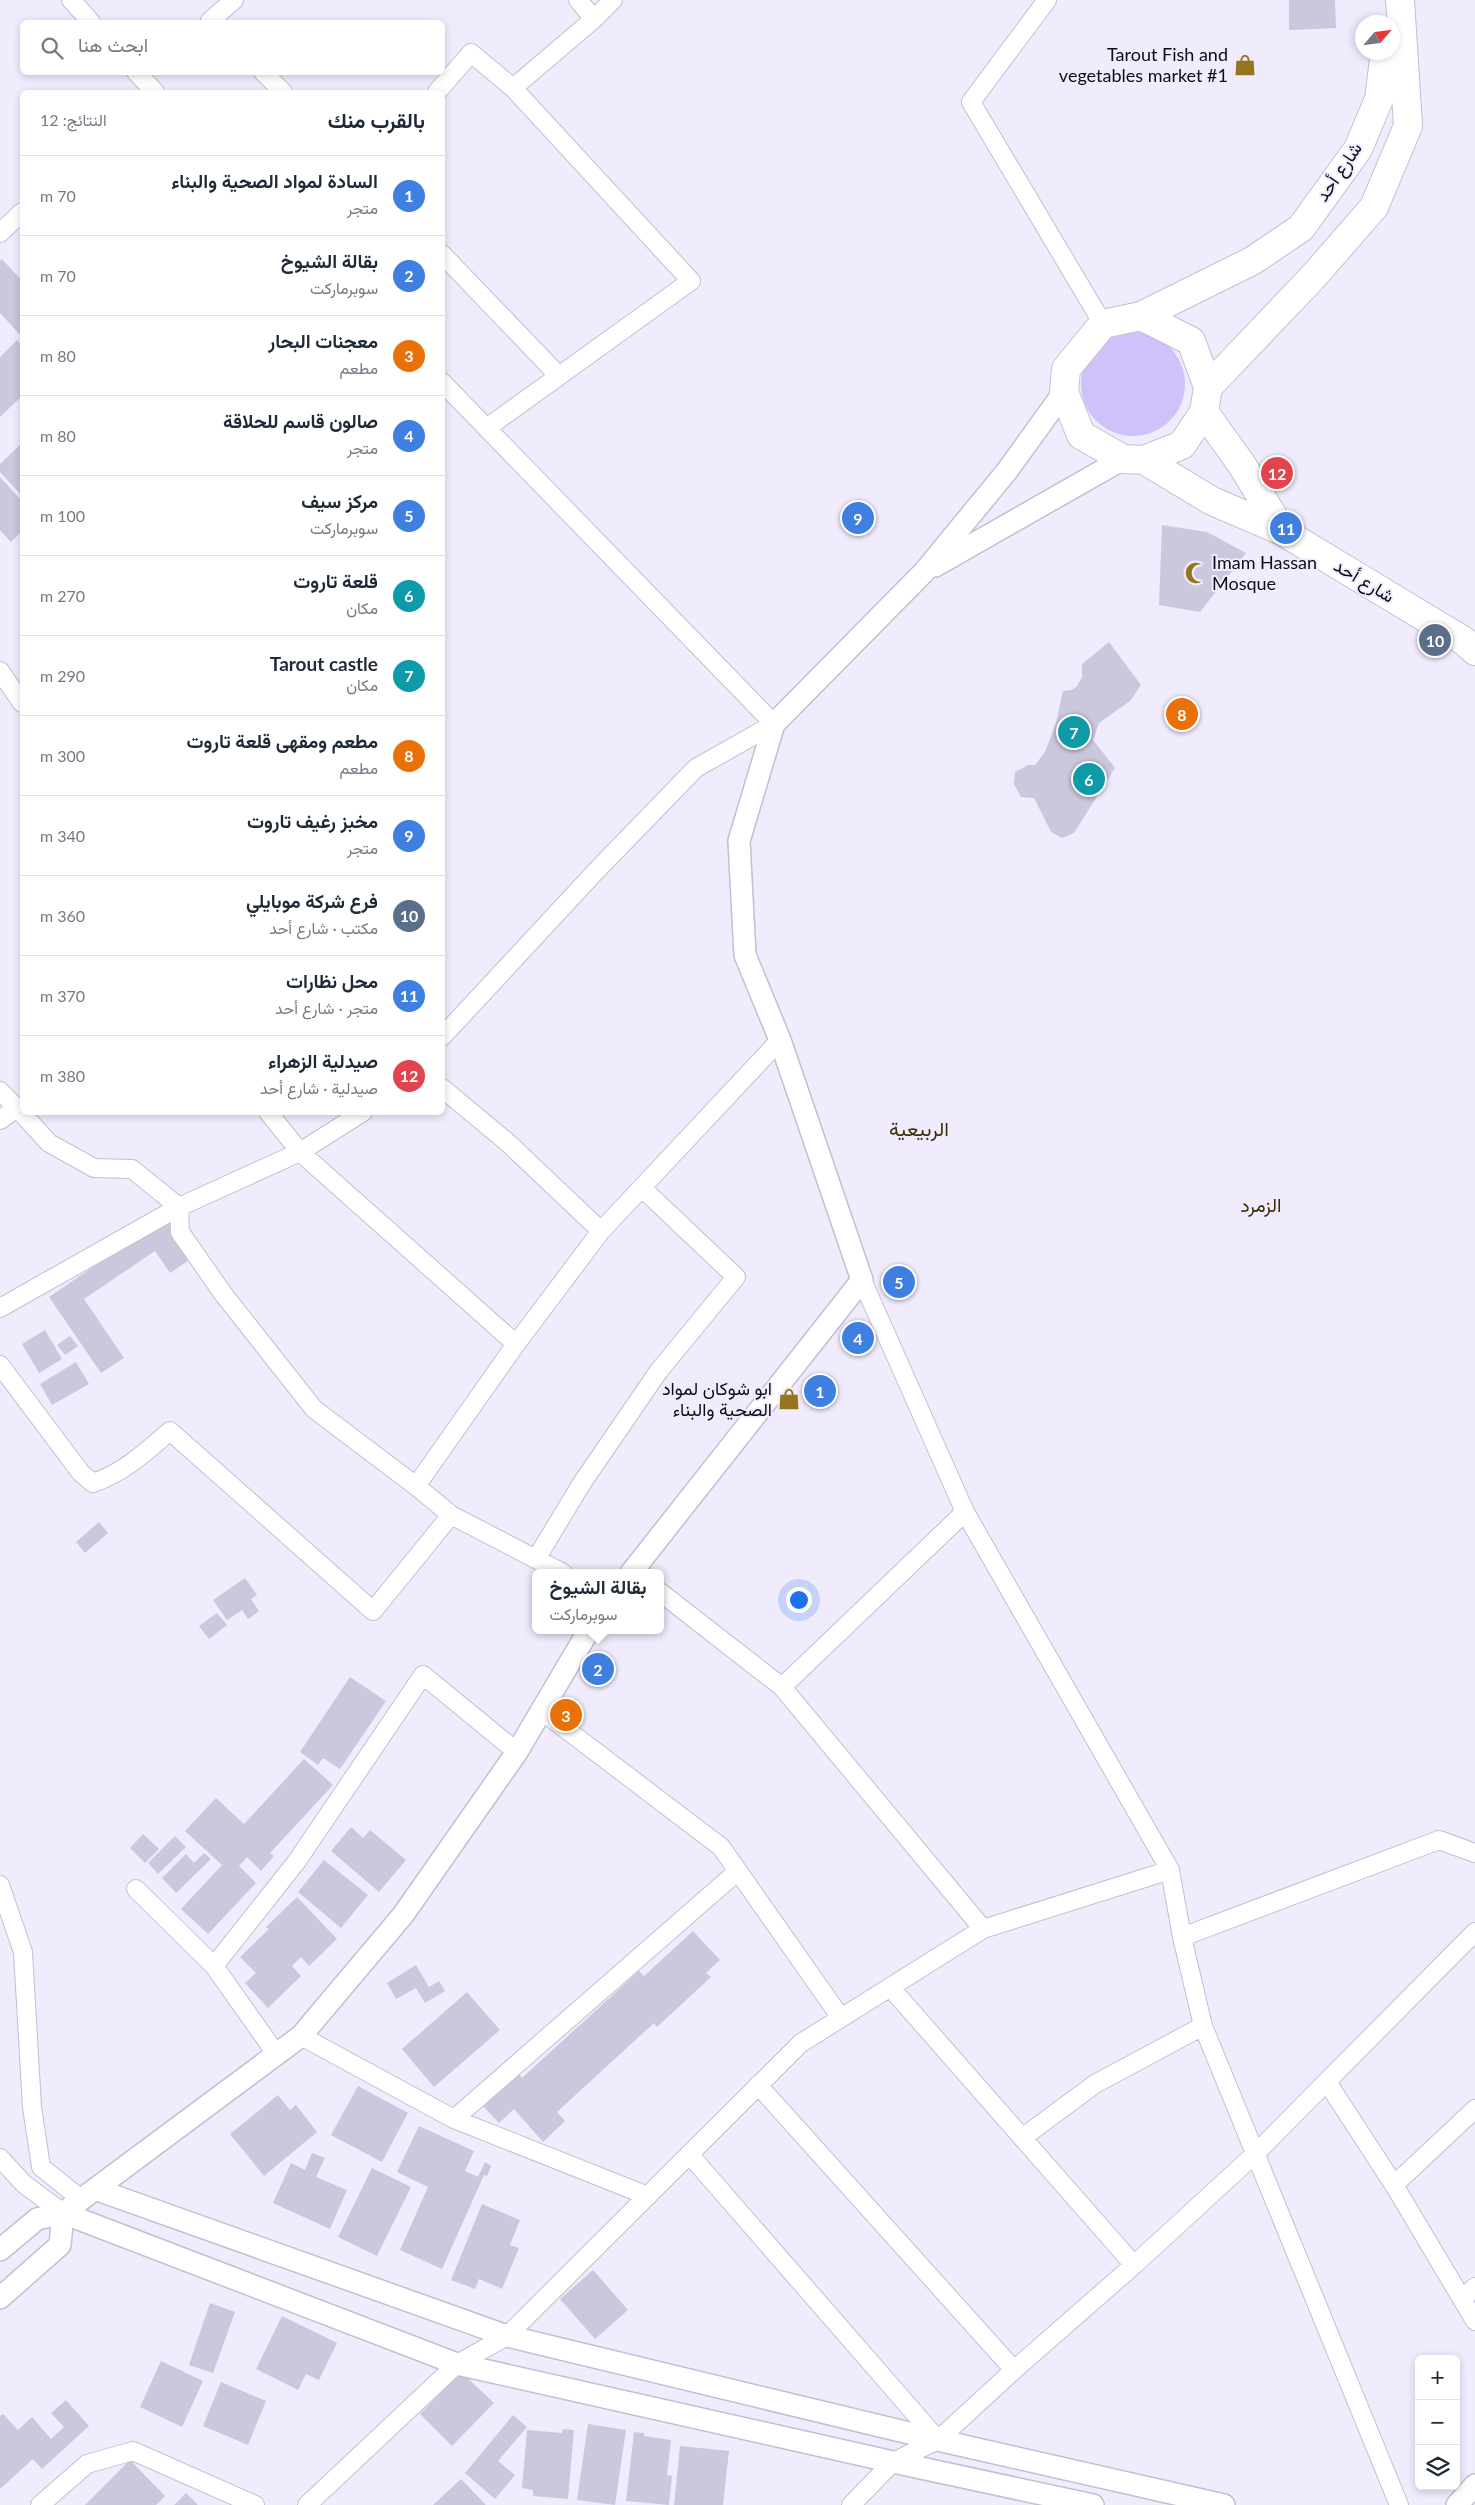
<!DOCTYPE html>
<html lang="ar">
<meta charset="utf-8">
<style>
:root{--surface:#fff;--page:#f2f2f3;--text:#1f2937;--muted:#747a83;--line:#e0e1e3;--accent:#1a73e8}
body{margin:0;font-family:Lato,Vazirmatn,sans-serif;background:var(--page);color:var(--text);direction:rtl}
.controls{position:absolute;right:15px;bottom:15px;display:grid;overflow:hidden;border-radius:8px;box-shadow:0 2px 8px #0003}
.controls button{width:45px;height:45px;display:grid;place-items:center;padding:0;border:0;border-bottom:1px solid var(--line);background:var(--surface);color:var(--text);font:25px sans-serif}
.compass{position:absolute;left:1355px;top:15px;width:45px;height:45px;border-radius:50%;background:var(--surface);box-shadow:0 2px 8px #0003;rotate:62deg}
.you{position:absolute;left:798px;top:1599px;width:18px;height:18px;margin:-12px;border:4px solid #fff;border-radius:50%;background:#1a73e8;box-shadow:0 0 0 8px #1a73e833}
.badge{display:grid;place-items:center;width:32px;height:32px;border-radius:50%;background:var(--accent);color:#fff;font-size:16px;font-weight:700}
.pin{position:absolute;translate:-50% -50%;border:2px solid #fff;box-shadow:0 1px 5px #0006}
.popup{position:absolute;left:532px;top:1569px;width:132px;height:65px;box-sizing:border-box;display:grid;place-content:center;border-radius:8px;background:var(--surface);filter:drop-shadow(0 1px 4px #0005);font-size:16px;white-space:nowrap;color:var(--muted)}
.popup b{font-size:19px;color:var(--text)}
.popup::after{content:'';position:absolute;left:50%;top:100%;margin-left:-10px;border:10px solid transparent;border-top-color:var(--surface)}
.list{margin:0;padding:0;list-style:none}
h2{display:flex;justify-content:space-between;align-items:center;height:65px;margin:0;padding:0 20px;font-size:21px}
h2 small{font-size:16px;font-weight:400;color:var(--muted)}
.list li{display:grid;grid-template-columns:32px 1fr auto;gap:15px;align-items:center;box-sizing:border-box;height:80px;padding:0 20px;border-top:1px solid var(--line)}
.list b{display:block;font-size:19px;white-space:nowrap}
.list p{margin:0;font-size:16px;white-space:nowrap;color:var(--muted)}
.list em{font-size:16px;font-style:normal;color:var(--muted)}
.icon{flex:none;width:28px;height:28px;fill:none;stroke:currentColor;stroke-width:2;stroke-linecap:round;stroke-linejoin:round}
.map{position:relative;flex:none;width:1475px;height:2505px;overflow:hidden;direction:ltr}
.search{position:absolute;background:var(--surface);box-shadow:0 2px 8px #0003;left:20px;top:20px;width:425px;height:55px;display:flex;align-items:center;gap:12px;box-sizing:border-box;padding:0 18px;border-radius:8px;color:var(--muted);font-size:19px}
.panel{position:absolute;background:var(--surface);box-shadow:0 2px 8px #0003;left:20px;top:90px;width:425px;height:1025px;border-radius:8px;direction:rtl}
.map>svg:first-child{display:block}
.green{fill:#cfc2fb}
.building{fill:#cbc7dc}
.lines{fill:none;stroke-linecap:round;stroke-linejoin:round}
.minor-casing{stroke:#c3bed3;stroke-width:20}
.tertiary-casing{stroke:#c3bed3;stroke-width:24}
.primary-casing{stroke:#c3bed3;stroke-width:30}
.minor{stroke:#fff;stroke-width:18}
.tertiary{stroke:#fff;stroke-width:21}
.primary{stroke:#fff;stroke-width:28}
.labels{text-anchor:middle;stroke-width:4;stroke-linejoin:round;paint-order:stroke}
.poi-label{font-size:18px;fill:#0e0c13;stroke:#f0ecfe;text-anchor:end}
.street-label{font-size:18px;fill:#0e0c13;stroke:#f0ecfe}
.neighbourhood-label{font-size:19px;fill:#3d2d03;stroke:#f0ecfe}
.quarter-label{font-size:20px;fill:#3d2d03;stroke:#f0ecfe}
</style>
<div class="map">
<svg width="1475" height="2505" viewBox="0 0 1475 2505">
<rect width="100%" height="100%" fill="#f0ecfe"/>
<path class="green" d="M1081 384a52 52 0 1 1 104 0a52 52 0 1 1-104 0Z"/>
<path class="building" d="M1289 0H1335L1336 28 1289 30Z
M2 259 22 281V337L0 313V261Z
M17 340 22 346V396L0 417V357Z
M22 443V496L0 472V464Z
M0 477 22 501V531L11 542 0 530Z
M1162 525 1207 532 1246 553 1200 612 1159 605Z
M1109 642 1141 685 1130 701 1099 723 1093 740 1115 768 1074 833 1062 838 1051 832 1034 798 1021 797 1014 784 1015 772 1028 765H1035L1045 752 1056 723 1063 691 1072 690 1077 686 1082 677V664Z
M165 1218 192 1258 170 1273 155 1251 84 1299 124 1358 101 1373 49 1297Z
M45 1330 62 1359 39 1373 22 1344Z
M70 1336 78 1346 65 1355 57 1345Z
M76 1362 89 1384 52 1405 40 1384Z
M99 1522 108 1533 85 1553 76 1542Z
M245 1578 257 1595 251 1599 259 1611 248 1619 242 1610 227 1620 213 1600Z
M217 1613 227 1625 209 1639 199 1626Z
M350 1677 386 1701 340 1769 323 1758 318 1765 300 1752Z
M304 1759 333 1785 270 1853 274 1856 261 1871 247 1857 239 1866 256 1883 208 1934 181 1909 222 1865 185 1831 216 1798 244 1824Z
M351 1827 363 1838 370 1830 406 1860 379 1892 331 1851Z
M143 1834 159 1849 145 1863 130 1848Z
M175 1836 186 1847 158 1874 148 1863Z
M204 1853 211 1859 176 1893 162 1878 186 1854 194 1863Z
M324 1860 368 1895 341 1928 298 1892Z
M297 1897 337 1939 309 1966 301 1957 292 1966 301 1976 268 2008 245 1983 256 1973 240 1957 269 1929 266 1927Z
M693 1931 720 1960 706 1973 711 1977 657 2027 654 2023 557 2112 565 2121 543 2142 514 2109 499 2123 483 2106 519 2074 522 2078 639 1971 644 1976Z
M416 1965 429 1987 439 1981 445 1991 425 2003 416 1988 396 1999 387 1983Z
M467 1992 500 2030 434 2087 402 2049Z
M358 2086 408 2113 382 2162 331 2135Z
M278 2095 290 2110 296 2105 317 2132 264 2176 230 2134Z
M419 2126 474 2151 465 2171 478 2177 485 2162 491 2166 487 2176 484 2175 442 2269 400 2250 428 2187 397 2172Z
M312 2153 325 2158 316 2177 347 2190 330 2229 273 2203 291 2163 305 2170Z
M372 2168 411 2187 377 2256 338 2237Z
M482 2204 520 2220 510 2245 519 2248 502 2289 479 2279 475 2289 451 2280Z
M593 2270 628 2310 595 2339 560 2299Z
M210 2303 235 2312 213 2373 189 2365Z
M282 2316 337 2343 319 2380 306 2374 298 2390 256 2369Z
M161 2361 203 2381 182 2427 140 2407Z
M461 2372 494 2403 452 2446 420 2414Z
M221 2382 266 2401 248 2445 203 2426Z
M66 2400 89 2426 42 2469 33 2459 0 2489V2416L3 2414 18 2430 32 2417 51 2439 64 2427 51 2413Z
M513 2415 527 2427 498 2461 515 2475 495 2499 465 2473Z
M588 2424 626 2430 615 2505 577 2500Z
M563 2429 574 2430 568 2499 533 2496V2490L522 2488 527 2430 562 2433Z
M634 2432 644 2433V2436L671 2440 667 2475 672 2476 669 2505 626 2501Z
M680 2446 729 2451 723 2505H674Z
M130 2460 165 2496 156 2505H85Z
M461 2479 486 2505H433Z
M186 2493 198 2505H174Z"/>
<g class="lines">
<g class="minor-casing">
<path id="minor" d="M71 0 91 22
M578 0 594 19
M1047 0 971 102 1103 324
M212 22 210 21 234 0
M136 72 155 92
M263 72 283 92
M437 92 471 53 513 88
M0 233 22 212
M442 254 559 376
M442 382 774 724 696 768 597 870 442 1037
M488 427 691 281 513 88 594 19 613 0
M0 671 22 703
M442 1088 506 1141 601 1231
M0 1091 17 1108 0 1120
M268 1112 300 1152 179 1207 180 1232 224 1295 314 1409 416 1486
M363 1112 300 1152 516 1344
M862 1280 965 1512 1170 1870 1182 1937 1203 2026 1399 2505
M0 1308 179 1207 132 1169 94 1168 49 1143 17 1108
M0 1365 81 1473 93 1483C123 1473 146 1452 170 1431L373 1611 451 1515
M536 1559 582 1483 658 1372 736 1277 642 1188
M563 1573 451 1515 416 1486 516 1344 601 1231 780 1040
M660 1592 782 1687 983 1929
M782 1687 965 1512
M542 1711 721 1847 841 2018
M0 1885 23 1952 32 2107 41 2167 81 2199
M136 1889 214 1966
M1182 1937 1439 1840 1475 1853
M890 1987 1134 2265
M301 2036 454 2119 648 2196
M277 2055 214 1966 297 1861 423 1675 517 1752
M1327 2082 1394 2185 1475 2321
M758 2085 1014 2370
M454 2119 738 1871
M1022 2138 1095 2084 1203 2026
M689 2154 938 2440
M0 2158 24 2184 63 2213
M1394 2185 1475 2109
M1462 2299 1475 2287
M40 2505 87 2464 133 2451 255 2505
M307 2505 457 2364 507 2336 801 2043 983 1929 1170 1870
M851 2505 893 2462 938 2440 1014 2370 1134 2265 1255 2154 1475 1932"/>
</g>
<g class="tertiary-casing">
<path id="tertiary" d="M935 566 1123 459
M631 1573 862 1280 780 1040 745 955 739 841 774 724 924 572 1007 471 1064 392
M95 2189 507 2336 938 2440 1224 2505
M63 2213 457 2364 893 2462 1093 2505
M0 2250 37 2219 63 2213 301 2036 403 1915 517 1752 589 1630
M0 2298 60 2245 63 2213
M1457 2505 1475 2485"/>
</g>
<g class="primary-casing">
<path id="primary" d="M1141 316 1252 261 1301 228 1358 149 1379 99 1385 52
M1208 387 1313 277 1374 207 1408 126 1400 0
M1204 412 1242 465 1282 531
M1144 460 1182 445 1204 412 1208 387 1191 341 1141 316 1103 324 1066 369 1064 392 1081 435 1123 459 1144 460 1212 501 1282 531 1464 641 1475 651"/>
</g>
<use href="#minor" class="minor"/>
<use href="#tertiary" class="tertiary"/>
<use href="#primary" class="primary"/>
</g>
<defs>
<g id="shop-bare" transform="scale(1.725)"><path d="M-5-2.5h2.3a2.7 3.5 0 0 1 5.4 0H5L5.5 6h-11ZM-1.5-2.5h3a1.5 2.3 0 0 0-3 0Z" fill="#97751e" stroke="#f0ecfe" stroke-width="2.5" paint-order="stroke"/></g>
<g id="mosque-bare" transform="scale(1.725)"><path d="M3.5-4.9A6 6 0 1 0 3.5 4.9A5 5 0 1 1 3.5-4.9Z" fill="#97751e" stroke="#f0ecfe" stroke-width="2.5" paint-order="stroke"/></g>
</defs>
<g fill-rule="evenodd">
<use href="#shop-bare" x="1245" y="65"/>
<use href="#mosque-bare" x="1196" y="573"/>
<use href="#shop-bare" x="789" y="1399"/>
</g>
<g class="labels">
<g class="poi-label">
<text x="1228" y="61">Tarout Fish and<tspan x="1228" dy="21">vegetables market #1</tspan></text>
<text x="1212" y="569" text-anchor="start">Imam Hassan<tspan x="1212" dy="21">Mosque</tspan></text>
<text x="772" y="1395">ابو شوكان لمواد<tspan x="772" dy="21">الصحية والبناء</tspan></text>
</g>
<g class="street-label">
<text transform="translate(1339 172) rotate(-56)" y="6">شارع أحد</text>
<text transform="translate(1364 581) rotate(31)" y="6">شارع أحد</text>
</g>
<g class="neighbourhood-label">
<text x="1261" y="1212">الزمرد</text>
</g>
<g class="quarter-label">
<text x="919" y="1136">الربيعية</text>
</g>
</g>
</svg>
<div class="controls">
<button>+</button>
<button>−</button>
<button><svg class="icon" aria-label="layers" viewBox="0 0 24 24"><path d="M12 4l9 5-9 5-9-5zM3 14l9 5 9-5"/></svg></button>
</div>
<svg class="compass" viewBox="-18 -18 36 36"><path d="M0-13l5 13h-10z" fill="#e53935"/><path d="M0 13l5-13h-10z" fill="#747a83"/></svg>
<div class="you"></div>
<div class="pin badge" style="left:820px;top:1391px;background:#3f7fe0">1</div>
<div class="pin badge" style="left:598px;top:1669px;background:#3f7fe0">2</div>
<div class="popup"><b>بقالة الشيوخ</b>سوبرماركت</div>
<div class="pin badge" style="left:566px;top:1715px;background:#e8710a">3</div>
<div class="pin badge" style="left:858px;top:1338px;background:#3f7fe0">4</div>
<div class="pin badge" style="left:899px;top:1282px;background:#3f7fe0">5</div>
<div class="pin badge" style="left:1089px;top:779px;background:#0f9aa8">6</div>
<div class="pin badge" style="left:1074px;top:732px;background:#0f9aa8">7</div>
<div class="pin badge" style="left:1182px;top:714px;background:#e8710a">8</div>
<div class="pin badge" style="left:858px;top:518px;background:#3f7fe0">9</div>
<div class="pin badge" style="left:1435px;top:640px;background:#5c6f8a">10</div>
<div class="pin badge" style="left:1286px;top:528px;background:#3f7fe0">11</div>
<div class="pin badge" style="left:1277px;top:473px;background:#e0444e">12</div>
<div class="search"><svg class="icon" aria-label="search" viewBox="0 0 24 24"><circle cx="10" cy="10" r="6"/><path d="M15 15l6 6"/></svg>ابحث هنا</div>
<section class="panel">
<h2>بالقرب منك<small>النتائج: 12</small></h2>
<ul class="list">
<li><span class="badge" style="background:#3f7fe0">1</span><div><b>السادة لمواد الصحية والبناء</b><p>متجر</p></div><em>70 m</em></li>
<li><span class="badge" style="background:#3f7fe0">2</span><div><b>بقالة الشيوخ</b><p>سوبرماركت</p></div><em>70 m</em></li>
<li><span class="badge" style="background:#e8710a">3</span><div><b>معجنات البحار</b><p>مطعم</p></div><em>80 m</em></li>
<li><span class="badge" style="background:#3f7fe0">4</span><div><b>صالون قاسم للحلاقة</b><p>متجر</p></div><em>80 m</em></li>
<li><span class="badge" style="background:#3f7fe0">5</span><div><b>مركز سيف</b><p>سوبرماركت</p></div><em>100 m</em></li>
<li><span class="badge" style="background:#0f9aa8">6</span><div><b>قلعة تاروت</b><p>مكان</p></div><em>270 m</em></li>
<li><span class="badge" style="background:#0f9aa8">7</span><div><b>Tarout castle</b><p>مكان</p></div><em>290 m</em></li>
<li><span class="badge" style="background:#e8710a">8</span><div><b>مطعم ومقهى قلعة تاروت</b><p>مطعم</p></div><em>300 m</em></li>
<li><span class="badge" style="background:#3f7fe0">9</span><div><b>مخبز رغيف تاروت</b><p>متجر</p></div><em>340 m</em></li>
<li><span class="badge" style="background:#5c6f8a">10</span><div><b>فرع شركة موبايلي</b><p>مكتب · شارع أحد</p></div><em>360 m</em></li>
<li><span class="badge" style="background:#3f7fe0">11</span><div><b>محل نظارات</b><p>متجر · شارع أحد</p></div><em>370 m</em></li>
<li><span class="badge" style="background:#e0444e">12</span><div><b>صيدلية الزهراء</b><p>صيدلية · شارع أحد</p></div><em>380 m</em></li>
</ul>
</section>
</div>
